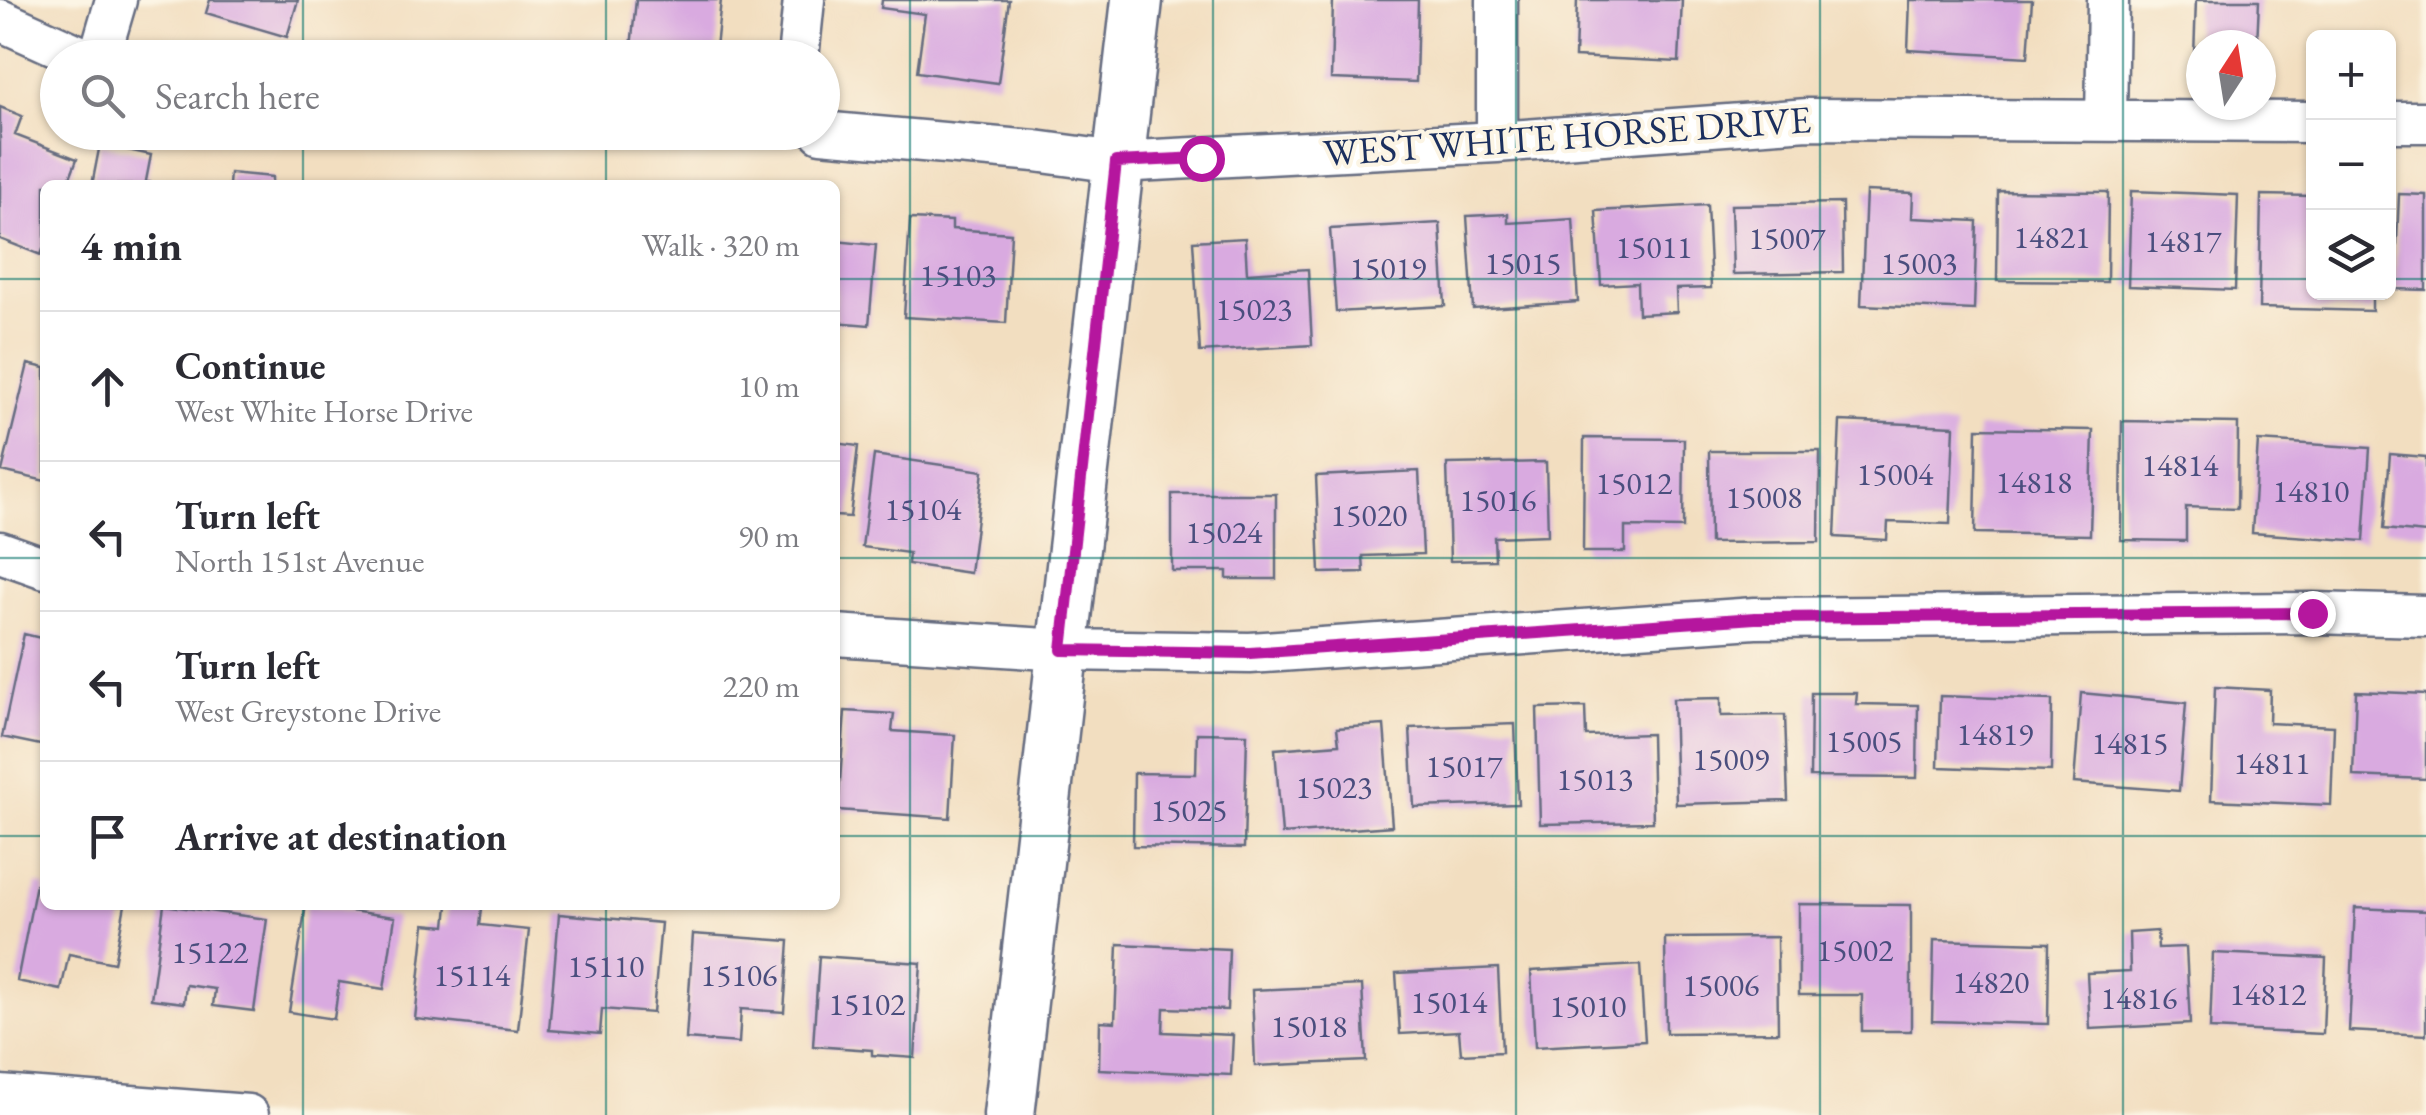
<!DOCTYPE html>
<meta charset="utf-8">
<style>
:root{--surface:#fff;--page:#f2f2f3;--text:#2b2b33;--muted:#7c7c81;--line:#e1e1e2}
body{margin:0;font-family:"EB Garamond",serif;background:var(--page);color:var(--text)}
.controls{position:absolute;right:30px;top:30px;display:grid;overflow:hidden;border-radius:15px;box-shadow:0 2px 8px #0004}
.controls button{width:90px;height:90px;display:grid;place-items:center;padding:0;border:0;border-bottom:2px solid var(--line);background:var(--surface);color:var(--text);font:50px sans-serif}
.compass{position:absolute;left:2186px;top:30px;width:90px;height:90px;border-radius:50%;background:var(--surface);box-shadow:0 2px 8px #0004;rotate:12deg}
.stop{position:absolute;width:30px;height:30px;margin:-22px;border:8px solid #b5179e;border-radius:50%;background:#fff}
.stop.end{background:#b5179e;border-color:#fff;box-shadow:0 2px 10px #0008}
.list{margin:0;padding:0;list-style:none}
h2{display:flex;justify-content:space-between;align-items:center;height:130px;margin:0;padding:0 40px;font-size:42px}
h2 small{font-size:32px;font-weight:400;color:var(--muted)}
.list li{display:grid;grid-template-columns:65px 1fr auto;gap:30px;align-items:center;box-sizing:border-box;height:150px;padding:0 40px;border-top:2px solid var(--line)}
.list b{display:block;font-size:38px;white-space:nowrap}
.list p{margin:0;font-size:32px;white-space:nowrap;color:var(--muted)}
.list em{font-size:32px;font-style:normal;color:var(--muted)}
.icon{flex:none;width:55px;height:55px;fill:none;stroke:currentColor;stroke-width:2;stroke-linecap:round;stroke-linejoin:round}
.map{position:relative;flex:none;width:2426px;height:1115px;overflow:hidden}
.search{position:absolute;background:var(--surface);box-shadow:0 2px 8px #0004;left:40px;top:40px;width:800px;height:110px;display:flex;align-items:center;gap:25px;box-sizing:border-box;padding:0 35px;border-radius:55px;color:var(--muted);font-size:38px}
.panel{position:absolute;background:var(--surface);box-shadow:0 2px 8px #0004;left:40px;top:180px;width:800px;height:730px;border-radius:15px}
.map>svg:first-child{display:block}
.building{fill:#d9aae0}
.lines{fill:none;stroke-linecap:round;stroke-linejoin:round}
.minor-casing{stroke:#666c80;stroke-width:45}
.tertiary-casing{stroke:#666c80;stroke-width:55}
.minor{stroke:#fff;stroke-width:40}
.tertiary{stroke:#fff;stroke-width:50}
.route{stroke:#b5179e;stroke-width:12}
.grid{fill:none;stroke:#0f766e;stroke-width:2.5;stroke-opacity:0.55}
.labels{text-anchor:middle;stroke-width:8;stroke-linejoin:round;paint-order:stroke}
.number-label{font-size:32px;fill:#4a4e7e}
.street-label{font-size:38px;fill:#1b2f5e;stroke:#fcf5e5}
</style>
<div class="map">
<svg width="2426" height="1115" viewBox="0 0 2426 1115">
<rect width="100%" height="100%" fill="#fcf5e5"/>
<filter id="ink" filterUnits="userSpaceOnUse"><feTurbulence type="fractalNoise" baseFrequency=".01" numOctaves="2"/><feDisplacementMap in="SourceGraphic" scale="20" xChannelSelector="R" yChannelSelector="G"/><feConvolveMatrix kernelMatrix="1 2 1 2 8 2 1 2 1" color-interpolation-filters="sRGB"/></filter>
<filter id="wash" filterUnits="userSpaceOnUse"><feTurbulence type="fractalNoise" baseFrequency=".0048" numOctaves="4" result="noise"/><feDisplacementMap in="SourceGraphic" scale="40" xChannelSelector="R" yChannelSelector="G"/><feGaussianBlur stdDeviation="2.25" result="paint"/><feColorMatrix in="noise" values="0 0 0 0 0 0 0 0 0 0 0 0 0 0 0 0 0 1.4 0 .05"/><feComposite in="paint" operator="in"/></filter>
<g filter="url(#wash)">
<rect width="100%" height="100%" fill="#f2dec0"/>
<g id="blocks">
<path class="building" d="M210 0H298L287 37 206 13Z
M636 0H721L715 58 630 57Z
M882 0H1009L998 83 917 72 925 14 881 8Z
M1333 0H1418L1416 82 1331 79Z
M1577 0H1682L1679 62 1575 57Z
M1910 0H2032L2028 57 1908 50Z
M2196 0H2259L2257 45H2201V56H2194Z
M0 107 22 116 15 135 77 159 67 185H45V244L41 255 0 239Z
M100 144 151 155 146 181 157 185H92Z
M230 173 272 177V185H229Z
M1866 191 1913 193 1912 218 1977 221 1974 310 1861 305Z
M1998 191 2108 192 2107 282 1997 281Z
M2131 191 2238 195 2235 290 2128 286Z
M2399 194 2426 195V290L2395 289Z
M2261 195 2312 196 2314 292H2372V311L2259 308Z
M1842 203 1843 272 1733 274 1731 205Z
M1707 205 1711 288 1676 289 1677 312 1638 314 1637 283 1601 285 1596 211Z
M1508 214V223L1573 219 1578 302 1473 309 1467 216Z
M910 219 952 221V229L1011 233 1006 323 904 317Z
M1440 223 1445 306 1336 312 1330 229Z
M1245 238 1247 273 1308 269 1312 345 1200 352 1193 241Z
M835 241 876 245 869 325 835 322Z
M28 364 45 368V481L2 471Z
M1840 421 1954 426 1950 524 1888 522 1887 540 1835 537Z
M2122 421 2238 423 2237 509 2186 507V541L2121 540Z
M1977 428 2093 430 2090 535 1975 533Z
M1584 438 1684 439 1683 528 1625 527V552H1583Z
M2258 441 2370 448 2364 541 2252 533Z
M835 443 858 446 850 517 835 516Z
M1709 451H1820L1819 542 1710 543Z
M2390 454 2426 457V533L2384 529Z
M874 455 983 471 970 573 908 564 909 553 862 547Z
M1546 462 1548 535 1494 537 1495 560 1450 561 1447 464Z
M1419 471 1423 554 1363 556 1364 572 1320 573 1316 476Z
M1172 494H1276V579H1227V571H1172Z
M24 634 45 639V746L2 737Z
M2215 687 2270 690 2269 723 2334 726 2331 805 2211 800Z
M2356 691 2426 694V779L2353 776Z
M1811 693H1857L1856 704 1918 705 1917 778 1810 777Z
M2081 693 2186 703 2179 791 2074 783Z
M1940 696 2052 700 2051 771 1938 767Z
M1721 698V716L1785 715 1788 801 1676 804 1673 699Z
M1585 707 1586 736 1651 734 1653 822 1540 824 1537 708Z
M845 711 894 714 892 731 955 735 950 818 838 810Z
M1515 724 1518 804 1414 807 1410 728Z
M1384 725 1392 826 1282 834 1275 749 1339 744 1337 728Z
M1197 733 1247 734 1244 848 1133 846 1134 773 1196 774Z
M36 884 45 886V905H125L114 963 69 954 61 990 17 981Z
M1799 904 1911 905V1031H1862V995H1799Z
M164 905 267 919 254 1011 213 1006 215 989 186 985 184 1003 151 999Z
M306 905 395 917 384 989 339 982 334 1019 289 1012Z
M448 905 482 908 480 925 529 930 518 1030 415 1019 425 924 446 926Z
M2355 908 2426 911V1035L2349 1031Z
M559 914 661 923 653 1013 602 1009 600 1034 549 1030Z
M2157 931 2158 948 2186 947 2190 1024 2090 1029 2087 973 2130 971 2129 933Z
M693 934 789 941 784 1012 741 1009 739 1043 686 1039Z
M1777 937 1778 1032 1666 1033 1665 938Z
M1934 940 2049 943 2048 1024 1932 1021Z
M1118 944 1229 949 1227 1010 1164 1008 1163 1032 1233 1035 1231 1075 1099 1069 1100 1021 1115 1022Z
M2213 953 2326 958 2323 1034 2210 1029Z
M819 956 921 963 915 1058 872 1055V1050L813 1046Z
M1640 965 1645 1041 1535 1047 1531 971Z
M1498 968 1502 1052 1461 1054 1459 1031 1400 1034 1396 973Z
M1362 985 1366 1061 1255 1066 1252 990Z"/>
</g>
</g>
<g filter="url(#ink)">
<use href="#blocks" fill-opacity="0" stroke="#666c80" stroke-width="2.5"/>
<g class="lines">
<g class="minor-casing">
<path id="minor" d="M1497 0V142
M0 20 84 58
M99 58 116 0
M798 58 804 0
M2106 121 2108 0
M2388 122H2426
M821 132 1035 151 1117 162 1497 142 1808 119 2314 122
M0 552 45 568
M835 635 1062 650 1250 653 1755 618 2312 613 2426 616
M0 1096 248 1115"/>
</g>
<g class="tertiary-casing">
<path id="tertiary" d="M1009 1115 1137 0"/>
</g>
<use href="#minor" class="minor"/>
<use href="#tertiary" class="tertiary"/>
</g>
</g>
<g class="lines" filter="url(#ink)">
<path class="route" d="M1201 158 1116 162 1062 650 1250 653 1755 618 2312 613"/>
</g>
<path class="grid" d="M303 0V58M606 0V58M910 0V1115M1213 0V1115M1516 0V1115M1820 0V1115M2123 0V1115M303 132V185M606 132V185M0 279H45M835 279H2314M2388 279H2426M0 558H45M835 558H2426M0 836H45M835 836H2426M303 905V1115M606 905V1115"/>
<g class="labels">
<g class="number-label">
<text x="2052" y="248">14821</text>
<text x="1787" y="249">15007</text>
<text x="2183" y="252">14817</text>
<text x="1654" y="258">15011</text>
<text x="1523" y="274">15015</text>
<text x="1919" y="274">15003</text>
<text x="1388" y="279">15019</text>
<text x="958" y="286">15103</text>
<text x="1254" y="320">15023</text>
<text x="2180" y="476">14814</text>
<text x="1895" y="485">15004</text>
<text x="2034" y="493">14818</text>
<text x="1634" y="494">15012</text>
<text x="2311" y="502">14810</text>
<text x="1764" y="508">15008</text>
<text x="1498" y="511">15016</text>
<text x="923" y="520">15104</text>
<text x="1369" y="526">15020</text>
<text x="1224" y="543">15024</text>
<text x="1995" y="745">14819</text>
<text x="1864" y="752">15005</text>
<text x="2130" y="754">14815</text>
<text x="1731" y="770">15009</text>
<text x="2272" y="774">14811</text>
<text x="1464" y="777">15017</text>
<text x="1595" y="790">15013</text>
<text x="1334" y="798">15023</text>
<text x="1189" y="821">15025</text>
<text x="1855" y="961">15002</text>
<text x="210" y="963">15122</text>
<text x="606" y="977">15110</text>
<text x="472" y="986">15114</text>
<text x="739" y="986">15106</text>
<text x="1991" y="993">14820</text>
<text x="1721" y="996">15006</text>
<text x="2268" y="1005">14812</text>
<text x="2139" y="1009">14816</text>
<text x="1449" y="1013">15014</text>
<text x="867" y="1015">15102</text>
<text x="1588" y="1017">15010</text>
<text x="1309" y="1037">15018</text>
</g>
<g class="street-label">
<text transform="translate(1567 136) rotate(-4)" y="13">WEST WHITE HORSE DRIVE</text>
</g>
</g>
</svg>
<div class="controls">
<button>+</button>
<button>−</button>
<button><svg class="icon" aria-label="layers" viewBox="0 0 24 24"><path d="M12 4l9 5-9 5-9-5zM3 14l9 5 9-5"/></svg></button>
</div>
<svg class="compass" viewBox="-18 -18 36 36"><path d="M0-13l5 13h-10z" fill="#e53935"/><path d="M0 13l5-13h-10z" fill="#7c7c81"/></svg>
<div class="stop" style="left:1201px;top:158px"></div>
<div class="stop end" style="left:2312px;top:613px"></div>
<div class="search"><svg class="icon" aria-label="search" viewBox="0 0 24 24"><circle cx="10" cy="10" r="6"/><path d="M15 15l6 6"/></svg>Search here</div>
<section class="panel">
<h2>4 min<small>Walk · 320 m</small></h2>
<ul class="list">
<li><svg class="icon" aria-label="ahead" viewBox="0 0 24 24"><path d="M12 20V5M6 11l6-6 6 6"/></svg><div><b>Continue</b><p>West White Horse Drive</p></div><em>10 m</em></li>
<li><svg class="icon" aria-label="left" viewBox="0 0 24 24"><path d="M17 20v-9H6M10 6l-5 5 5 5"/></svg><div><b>Turn left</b><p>North 151st Avenue</p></div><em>90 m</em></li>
<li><svg class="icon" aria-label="left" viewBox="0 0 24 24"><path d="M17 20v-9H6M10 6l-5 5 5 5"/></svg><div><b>Turn left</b><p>West Greystone Drive</p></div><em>220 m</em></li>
<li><svg class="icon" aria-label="arrive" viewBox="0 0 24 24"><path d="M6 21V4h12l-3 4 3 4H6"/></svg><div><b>Arrive at destination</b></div></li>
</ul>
</section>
</div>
